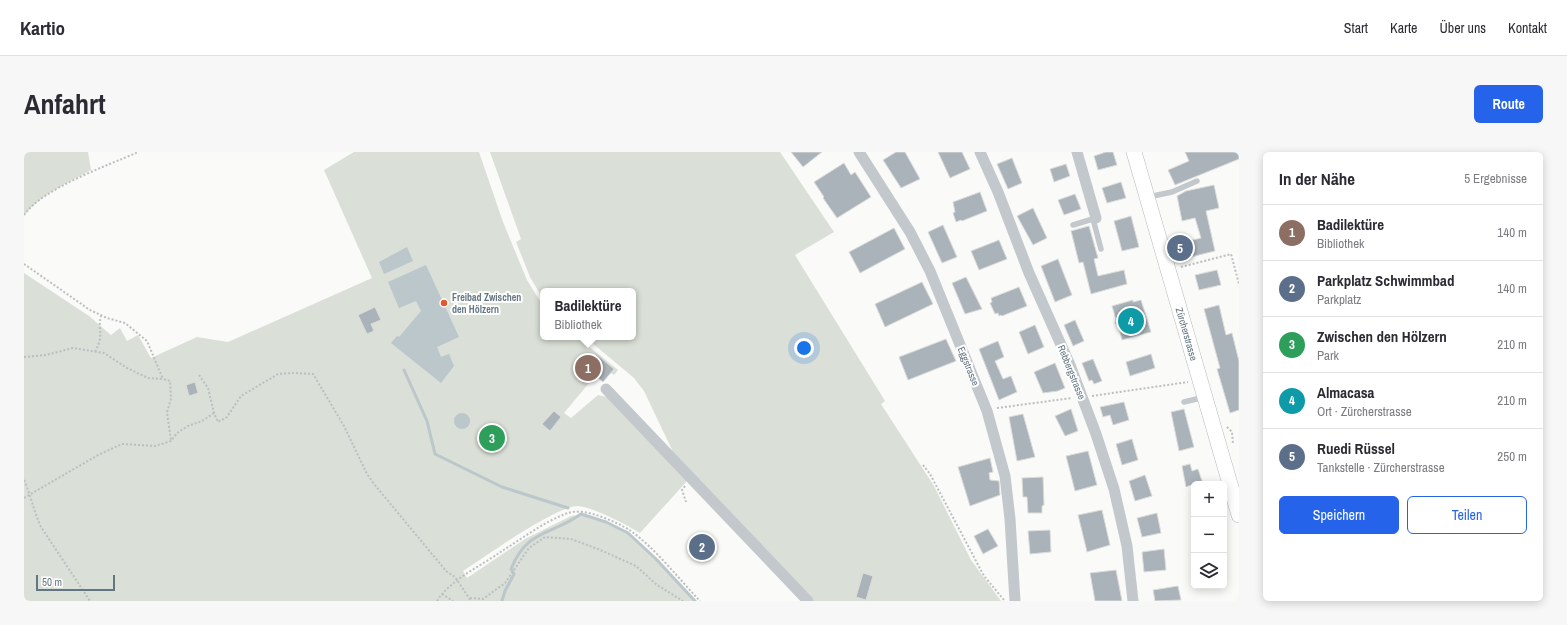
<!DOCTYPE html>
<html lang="de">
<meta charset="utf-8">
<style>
:root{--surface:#fff;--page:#f7f7f7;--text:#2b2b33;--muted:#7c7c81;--line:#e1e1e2;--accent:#2563eb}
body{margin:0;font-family:"Archivo Narrow",sans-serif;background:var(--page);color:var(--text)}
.controls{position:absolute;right:12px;bottom:12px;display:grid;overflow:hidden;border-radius:6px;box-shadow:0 2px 10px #0003}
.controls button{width:36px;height:36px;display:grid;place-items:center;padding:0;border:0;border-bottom:1px solid var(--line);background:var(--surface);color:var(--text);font:20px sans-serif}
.scale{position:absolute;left:12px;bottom:10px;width:79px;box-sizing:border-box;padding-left:4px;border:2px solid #657683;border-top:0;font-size:11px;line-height:14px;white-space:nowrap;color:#657683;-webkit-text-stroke:3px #fff;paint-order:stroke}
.you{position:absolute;left:780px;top:196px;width:14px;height:14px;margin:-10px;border:3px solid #fff;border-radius:50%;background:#1a73e8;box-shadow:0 0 0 6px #1a73e833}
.badge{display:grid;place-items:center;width:26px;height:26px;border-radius:50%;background:var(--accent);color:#fff;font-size:13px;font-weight:700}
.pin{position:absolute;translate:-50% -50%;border:2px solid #fff;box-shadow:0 1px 4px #0006}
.popup{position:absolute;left:516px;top:136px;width:96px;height:52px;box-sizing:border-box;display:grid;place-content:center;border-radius:6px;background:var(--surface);filter:drop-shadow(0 1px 3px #0005);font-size:13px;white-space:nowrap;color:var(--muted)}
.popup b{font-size:15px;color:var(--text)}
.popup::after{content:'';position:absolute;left:50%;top:100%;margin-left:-8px;border:8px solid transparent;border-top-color:var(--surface)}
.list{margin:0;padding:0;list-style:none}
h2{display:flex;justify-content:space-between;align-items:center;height:52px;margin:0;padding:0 16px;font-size:17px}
h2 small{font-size:13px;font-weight:400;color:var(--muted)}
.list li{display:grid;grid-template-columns:26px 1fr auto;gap:12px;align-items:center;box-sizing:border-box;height:56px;padding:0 16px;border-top:1px solid var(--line)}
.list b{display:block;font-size:15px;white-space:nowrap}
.list p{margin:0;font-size:13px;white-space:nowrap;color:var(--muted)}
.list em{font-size:13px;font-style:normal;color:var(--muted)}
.actions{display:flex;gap:8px;padding:12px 16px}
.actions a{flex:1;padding:9px 0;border:1px solid var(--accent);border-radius:6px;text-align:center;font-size:14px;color:var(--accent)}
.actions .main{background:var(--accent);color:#fff}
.icon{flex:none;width:22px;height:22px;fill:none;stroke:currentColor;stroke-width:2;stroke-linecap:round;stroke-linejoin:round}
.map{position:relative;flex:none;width:1215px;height:449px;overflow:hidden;border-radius:6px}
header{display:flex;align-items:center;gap:24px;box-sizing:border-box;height:56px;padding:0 20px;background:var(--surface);border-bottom:1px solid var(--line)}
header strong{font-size:19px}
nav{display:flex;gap:22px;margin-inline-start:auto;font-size:14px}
.intro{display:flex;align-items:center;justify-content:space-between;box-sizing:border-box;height:96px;padding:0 24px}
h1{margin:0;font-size:28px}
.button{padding:10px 18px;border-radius:6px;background:var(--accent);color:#fff;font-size:14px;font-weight:700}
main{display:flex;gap:24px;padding:0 24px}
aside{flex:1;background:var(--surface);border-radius:6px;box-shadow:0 2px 10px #0003}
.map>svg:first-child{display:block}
.green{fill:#dadfd7}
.water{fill:#bbc7cb}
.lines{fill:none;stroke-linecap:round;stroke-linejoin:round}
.stream{stroke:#bbc7cb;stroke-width:3}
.building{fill:#aab3b9;stroke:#dcdcda}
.secondary-casing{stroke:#b3babf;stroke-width:16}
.path{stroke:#bbbfc2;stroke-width:2;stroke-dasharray:2 2;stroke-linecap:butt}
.service{stroke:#c3c8cc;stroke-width:5.5}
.minor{stroke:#c3c8cc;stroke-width:11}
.secondary{stroke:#fff;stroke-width:15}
.poi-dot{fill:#e4572e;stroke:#fff;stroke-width:1.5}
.labels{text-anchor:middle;stroke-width:4;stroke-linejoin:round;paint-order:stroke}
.poi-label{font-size:10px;font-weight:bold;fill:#657683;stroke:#fff;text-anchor:start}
.street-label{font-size:10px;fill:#657683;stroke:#fff}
</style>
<header>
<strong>Kartio</strong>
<nav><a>Start</a><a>Karte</a><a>Über uns</a><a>Kontakt</a></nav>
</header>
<div class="intro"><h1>Anfahrt</h1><a class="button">Route</a></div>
<main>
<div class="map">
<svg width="1215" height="449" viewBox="0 0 1215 449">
<rect width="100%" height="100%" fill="#fafaf8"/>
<path class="green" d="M0 0H64L67 18C44 31 16 42 0 64Z
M330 0H455L479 70 503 128 519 154V185H553L594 218 590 223 587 221 571 224 540 261 547 266 574 243 583 245 663 329 616 381C603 373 569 355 554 354 532 354 460 405 439 419L443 426 501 387 547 364 557 363 582 371 604 382 632 408 670 449H0V121L65 164 87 183 96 176 103 189 114 183 127 206 173 185 204 190 348 126 300 18Z
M466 0H756L810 80 771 103 861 249 857 252 910 334 947 408 977 449H789L649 300 620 239 610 226 561 185H609V139H519V147L506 125 492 90 497 87Z"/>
<path class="water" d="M383 95 389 109 360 122 355 110Z
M402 113 435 185 413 195 417 205 425 202 430 214 417 231 367 191 373 184 375 185 397 159 392 149 375 156 364 130Z
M430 269a8 8 0 1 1 16 0a8 8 0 1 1-16 0Z"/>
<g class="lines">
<path class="stream" d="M380 218 403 269 411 302 478 335 544 356
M478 449 481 439 490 422 487 417C503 377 528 383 557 362L582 370 604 381 632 407 671 449"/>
</g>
<path class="building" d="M767 0H798L779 15Z
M872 0H881L896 27 877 36 859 8Z
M914 0H938L946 17 926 26Z
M1082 0H1089L1093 13 1074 18 1070 4Z
M1161 0H1215V7L1151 33 1144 18 1165 9Z
M988 6 998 31 984 37 973 12Z
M820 11 827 23 831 20 847 45 813 66 799 46 800 45 790 30Z
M1042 12 1046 24 1030 30 1026 17Z
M1097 30 1102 46 1083 51 1078 36Z
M1190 33 1195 56 1182 59 1191 99 1167 105V103L1156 105 1152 92 1177 86 1171 66 1158 69 1153 44 1162 39Z
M956 40 963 59 938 69 937 68 932 70 929 61 931 60 929 50Z
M1051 42 1057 57 1040 63 1034 48Z
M1009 56 1023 86 1009 93 993 64Z
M1107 64 1115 95 1098 99 1090 69Z
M919 73 933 105 918 111 904 80Z
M1065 74 1074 106 1070 107 1074 124 1100 118 1103 132 1067 142 1059 110 1055 111 1047 79Z
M870 76 881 97 836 121 825 100Z
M975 88 983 107 955 118 947 99Z
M1034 107 1048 143 1031 150 1017 114Z
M1193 118 1197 133 1175 138 1171 123Z
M942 125 958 157 941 162 928 131Z
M898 130 909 152 861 175 851 152Z
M995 135 1003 154 978 164 977 163 975 164 974 161 971 162 966 151 968 150 967 146Z
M1109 148V150L1117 148 1127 180 1098 188 1095 176 1091 171 1092 168 1088 154Z
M1195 153 1202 183 1208 181 1215 209V258L1206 261 1193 217 1196 216 1180 157Z
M351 155 357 168 347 172 350 179 343 182 334 163Z
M1051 168 1060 189 1049 194 1040 173Z
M1011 173 1020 195 1004 202 995 180Z
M922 187 932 209 884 228 875 205Z
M974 189 980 205 971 209 979 227 987 224 993 240 975 248 955 197Z
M572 202 590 217 579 230 561 215Z
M1127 202 1131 216 1106 224 1102 210Z
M1069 207 1078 229 1070 232 1068 228 1065 229 1058 211Z
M1031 211 1041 236 1034 239 1019 241 1010 220Z
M171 230 174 241 165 244 162 233Z
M1100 250 1105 268 1089 273 1086 263 1079 265 1076 255Z
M1047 257 1054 279 1041 284 1031 264Z
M1160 257 1170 295 1155 299 1147 260Z
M530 259 537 265 526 279 518 272Z
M999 262 1011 305 993 309 985 265Z
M1108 287 1114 308 1098 313 1092 292Z
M1064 299 1073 333 1051 339 1042 304Z
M966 306 969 320 965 321 966 328 975 329 976 343 946 354 934 315Z
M1166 312 1168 319 1174 317 1179 332H1170L1162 335 1158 314Z
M1121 323 1128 344 1111 349 1105 329Z
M1019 325 1020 353 1018 354V361H1004L1003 345H999L998 326Z
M1078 358 1086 393 1063 400 1054 363Z
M1133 361 1137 381 1118 385 1113 366Z
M964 377 974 394 959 402 950 384Z
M1026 378 1027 400 1006 402 1004 379Z
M1140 397 1142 418 1120 420 1118 400Z
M1092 418 1098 449H1071L1066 421Z
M839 421 849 424 842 448 832 445Z
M1154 434 1157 448 1131 449 1129 438Z"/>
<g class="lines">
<g class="secondary-casing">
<path id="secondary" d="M1110 0 1215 363"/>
</g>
<path class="path" d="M0 63C19 36 83 14 114 0
M0 112 66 158 83 166 101 171 123 189 139 227
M1157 115 1207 102 1215 132
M71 200C81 181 73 179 77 164
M0 205 22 203 49 196 80 201 103 216 124 226 139 227 146 229 147 247 143 260 147 289
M175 223 184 236 190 261 194 270 203 265 217 244 254 222 270 221 289 222 320 274 343 322 350 332 422 419 431 425 447 449
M1068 244 1164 230
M973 256 1048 246
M1203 275 1208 280 1209 292
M899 313 906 322 960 424 980 448
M0 328C7 344 10 360 17 375L66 449
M661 334 658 338 662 350
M0 346 74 303 98 292 131 294 147 289 153 281 164 274 178 269 190 261
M418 442 429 449
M446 446 459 447 481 431 505 396 521 385 547 387 574 397 612 414 633 433 659 449
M413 449C427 427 457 414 478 399 499 386 521 369 544 361 560 355 593 370 607 379 632 397 655 427 676 449"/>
<path class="service" d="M1124 45 1148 40 1173 29
M1069 67 1077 97
M1049 73 1072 66
M1160 250 1181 245"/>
<path class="minor" d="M835 0 886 80 906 119 963 259 981 324 986 367 991 449
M956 0 974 40 1005 121 1046 213 1072 282 1090 337 1103 394 1109 449
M1053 0 1072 66
M582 237 784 449"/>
<use href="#secondary" class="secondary"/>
</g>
<circle class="poi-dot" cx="420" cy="151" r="4"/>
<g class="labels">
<g class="poi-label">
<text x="428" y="149">Freibad Zwischen<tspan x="428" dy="12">den Hölzern</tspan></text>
</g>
<g class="street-label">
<text transform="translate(1163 182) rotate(74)" y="4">Zürcherstrasse</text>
<text transform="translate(945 214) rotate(68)" y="4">Eggstrasse</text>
<text transform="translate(1048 220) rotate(68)" y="4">Rebbergstrasse</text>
</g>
</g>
</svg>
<div class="controls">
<button>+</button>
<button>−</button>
<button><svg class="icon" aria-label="layers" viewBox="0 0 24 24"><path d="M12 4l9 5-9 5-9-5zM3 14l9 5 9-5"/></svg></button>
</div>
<div class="scale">50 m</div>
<div class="you"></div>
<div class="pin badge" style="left:564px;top:216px;background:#8d6e63">1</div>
<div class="popup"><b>Badilektüre</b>Bibliothek</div>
<div class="pin badge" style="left:678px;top:395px;background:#5c6f8a">2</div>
<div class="pin badge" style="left:468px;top:286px;background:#2e9e5b">3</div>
<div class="pin badge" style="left:1107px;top:169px;background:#0f9aa8">4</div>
<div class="pin badge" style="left:1156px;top:96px;background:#5c6f8a">5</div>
</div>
<aside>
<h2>In der Nähe<small>5 Ergebnisse</small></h2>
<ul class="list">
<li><span class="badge" style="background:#8d6e63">1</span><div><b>Badilektüre</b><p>Bibliothek</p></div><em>140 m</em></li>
<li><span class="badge" style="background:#5c6f8a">2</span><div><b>Parkplatz Schwimmbad</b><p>Parkplatz</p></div><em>140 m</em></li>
<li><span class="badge" style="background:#2e9e5b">3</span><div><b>Zwischen den Hölzern</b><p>Park</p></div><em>210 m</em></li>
<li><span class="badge" style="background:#0f9aa8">4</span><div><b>Almacasa</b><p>Ort · Zürcherstrasse</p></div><em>210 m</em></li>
<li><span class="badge" style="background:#5c6f8a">5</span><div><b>Ruedi Rüssel</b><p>Tankstelle · Zürcherstrasse</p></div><em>250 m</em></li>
</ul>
<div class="actions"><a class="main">Speichern</a><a>Teilen</a></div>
</aside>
</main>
